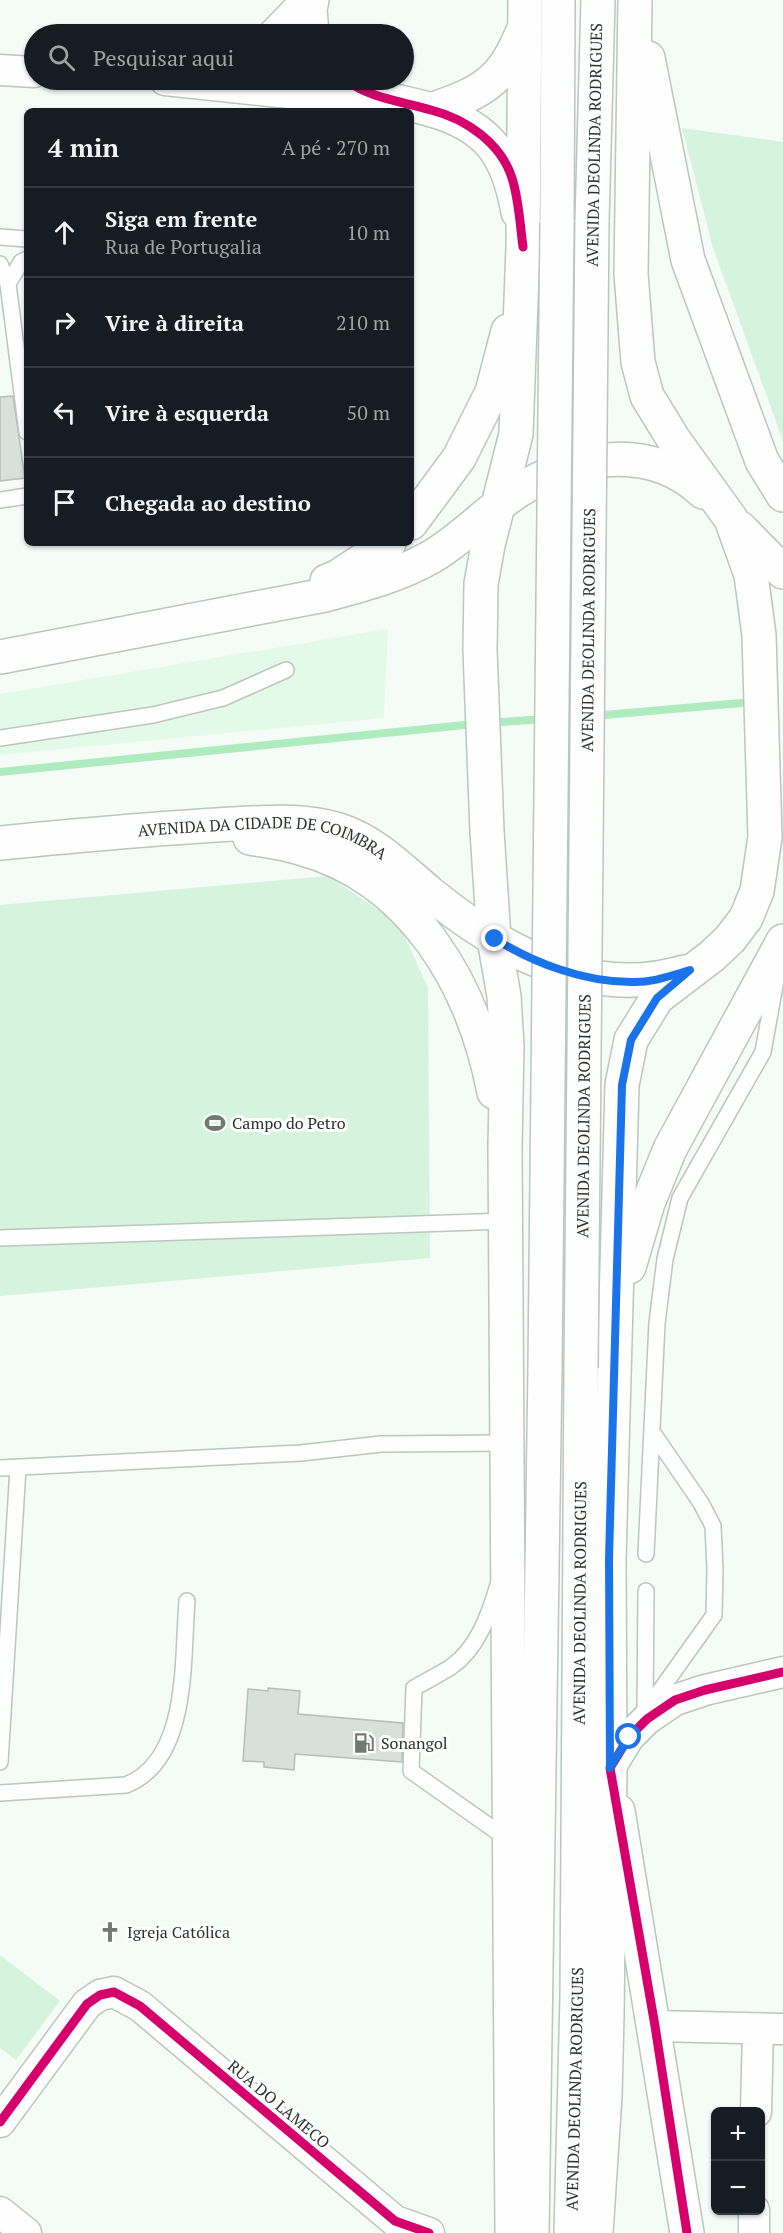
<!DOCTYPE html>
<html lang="pt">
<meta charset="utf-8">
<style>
:root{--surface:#171b24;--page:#242831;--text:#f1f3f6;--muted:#9ea1a6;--line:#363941}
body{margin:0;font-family:"PT Serif",serif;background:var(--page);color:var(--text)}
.controls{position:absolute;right:18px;bottom:18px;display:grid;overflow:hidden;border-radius:9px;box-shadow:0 2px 4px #0004}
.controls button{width:54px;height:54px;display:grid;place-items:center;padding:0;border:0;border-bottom:2px solid var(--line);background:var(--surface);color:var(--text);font:30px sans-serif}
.stop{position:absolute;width:18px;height:18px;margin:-14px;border:4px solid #1a73e8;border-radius:50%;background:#fff}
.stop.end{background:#1a73e8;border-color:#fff;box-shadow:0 2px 6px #0008}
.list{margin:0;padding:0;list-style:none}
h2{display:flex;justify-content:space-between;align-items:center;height:78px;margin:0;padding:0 24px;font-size:26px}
h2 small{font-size:20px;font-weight:400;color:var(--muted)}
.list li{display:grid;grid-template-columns:39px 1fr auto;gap:18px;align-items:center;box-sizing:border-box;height:90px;padding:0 24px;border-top:2px solid var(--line)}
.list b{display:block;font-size:22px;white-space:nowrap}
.list p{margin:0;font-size:20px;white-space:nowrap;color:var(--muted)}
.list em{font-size:20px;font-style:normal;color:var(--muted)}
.icon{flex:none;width:33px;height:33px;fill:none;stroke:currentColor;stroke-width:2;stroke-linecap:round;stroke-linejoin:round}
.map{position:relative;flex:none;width:783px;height:2233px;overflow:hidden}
.search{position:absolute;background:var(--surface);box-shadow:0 2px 4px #0004;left:24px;top:24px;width:390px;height:66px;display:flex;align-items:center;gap:15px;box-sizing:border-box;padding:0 21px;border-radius:33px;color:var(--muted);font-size:22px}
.panel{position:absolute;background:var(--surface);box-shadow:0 2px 4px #0004;left:24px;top:108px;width:390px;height:438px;border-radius:9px}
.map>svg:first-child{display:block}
.built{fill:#e4fae9}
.green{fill:#d6f4dd}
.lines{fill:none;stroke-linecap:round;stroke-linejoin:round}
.stream{stroke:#aeebbe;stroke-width:8}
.building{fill:#d7e0d9;stroke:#b6beb8;stroke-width:1.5}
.service-casing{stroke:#bcc5be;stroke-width:18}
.minor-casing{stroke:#bcc5be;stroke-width:33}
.tertiary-casing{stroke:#bcc5be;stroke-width:36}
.secondary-casing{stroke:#bcc5be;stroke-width:36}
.trunk-casing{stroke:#bcc5be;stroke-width:36}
.service{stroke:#fefefe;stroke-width:15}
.minor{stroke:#fefefe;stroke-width:30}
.tertiary{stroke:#fefefe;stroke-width:33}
.secondary{stroke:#fefefe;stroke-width:33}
.trunk{stroke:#fefefe;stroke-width:33}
.trunk-bridge-casing{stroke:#bcc5be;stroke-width:36;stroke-linecap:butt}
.trunk-bridge{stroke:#fefefe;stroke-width:33}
.cycleway-casing{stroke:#fff;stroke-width:13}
.cycleway{stroke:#d6006c;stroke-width:9}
.route{stroke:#1a73e8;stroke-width:8}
.labels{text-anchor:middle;stroke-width:6;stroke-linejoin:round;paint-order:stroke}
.street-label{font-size:16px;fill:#28332b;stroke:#fff}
.poi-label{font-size:16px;fill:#28332b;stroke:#fff;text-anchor:start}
</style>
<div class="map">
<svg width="783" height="2233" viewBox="0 0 783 2233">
<rect width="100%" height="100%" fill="#f5fbf6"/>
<path class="built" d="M388 629 384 718 0 755V694Z"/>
<path class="green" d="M682 128 783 142V441L713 248Z
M328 876 399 924 428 988 430 1258 0 1296V905Z
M0 1955 60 2001 16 2060 0 2048Z"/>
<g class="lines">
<path class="stream" d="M593 716 753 702
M488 723 544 719
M0 772 475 724"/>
</g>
<path class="building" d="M13 396 25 478 0 481V397Z
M268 1688 300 1691 298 1714 403 1723 402 1762 295 1754 294 1770 264 1767V1762L243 1761 248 1689 268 1691Z"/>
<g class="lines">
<g class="service-casing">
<path id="service" d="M0 237 27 239
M27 259 21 262 8 284 27 432
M0 264 8 284
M0 500 27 496
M0 738 153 715 223 698 286 670
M0 1238 507 1221
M0 1468 301 1453 381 1444 507 1443
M646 1554 657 1323 665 1259 680 1198 763 1052 777 974
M498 1585C489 1615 478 1648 451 1667 440 1674 426 1681 414 1688L411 1771 509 1840
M647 1709 714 1615 715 1569 713 1526 701 1503 653 1433
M645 1713 646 1591
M0 1762 18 1468
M0 1793 126 1785C190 1760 182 1659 187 1601"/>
</g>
<g class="minor-casing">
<path id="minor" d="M274 34 307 0
M0 70 34 72
M165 80 383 103
M610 1768 629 1737 647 1719 675 1700 705 1690 783 1672
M655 2026 783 2029
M756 2112 758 2029
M0 2122 87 2004 100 1995 114 1992 140 2006 395 2221 429 2233
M754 2210V2233
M0 2212 26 2233"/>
</g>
<g class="tertiary-casing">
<path id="tertiary" d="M312 34 310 9 312 0
M345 80C377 101 398 100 432 110 490 127 508 156 518 212
M431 110C486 91 503 81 525 26
M618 1811 687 2233"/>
</g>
<g class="secondary-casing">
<g id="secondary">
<path d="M648 58 688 260 762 461 783 495"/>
<path d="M411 523 459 458 492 392 508 331"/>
<path d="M740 528 783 572"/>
<path d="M327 581 337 577 389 543"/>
<path d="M0 657 325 595C362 585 398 576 431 557 466 537 492 505 526 486 582 454 653 445 703 492"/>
<path d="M250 838C267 841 284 843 300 848 412 878 473 984 494 1092"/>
<path id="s1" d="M0 843C72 836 145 829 217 825 256 823 300 818 339 830 376 842 402 870 431 894 502 952 591 1000 684 972"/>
<path d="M629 1267 648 1203 670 1149 783 941"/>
<path d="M512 2233 505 1147 507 1046 504 996 494 939 487 831 480 650 481 584 488 545 516 434 523 247 525 0"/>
<path d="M596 2233 605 2096 607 2015 610 1768 609 1559 622 1085 631 1040 657 998 712 956 730 939 746 918 757 891 765 837 759 635 751 575 731 519 674 440 647 396 638 362 631 274 635 0"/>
</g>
</g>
<g class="trunk-casing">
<g id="trunk">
<path d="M592 222 598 0"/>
<path d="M557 223 558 0"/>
<path d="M532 2233 545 1368"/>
<path id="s2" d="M571 2233 577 1997 581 1368"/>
</g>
</g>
<use href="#service" class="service"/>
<use href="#minor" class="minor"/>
<use href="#tertiary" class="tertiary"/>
<use href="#secondary" class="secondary"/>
<use href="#trunk" class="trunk"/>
<g class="trunk-bridge-casing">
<g id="trunk-bridge">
<path d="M545 1368 557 223"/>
<path id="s3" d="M581 1368 592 222"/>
</g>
</g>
<use href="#trunk-bridge" class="trunk-bridge"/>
<g class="cycleway-casing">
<path id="cycleway" d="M345 80C375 100 398 100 431 110 466 119 501 143 512 178 519 200 520 225 523 247
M0 2122 87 2004 100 1995 114 1992 140 2006 395 2221 429 2233
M687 2233 655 2026 610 1768 629 1737 647 1719 675 1700 705 1690 783 1672"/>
</g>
<use href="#cycleway" class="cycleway"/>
</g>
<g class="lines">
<path class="route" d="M495 939C534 963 584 982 631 982 651 983 670 976 690 970L657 998 631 1040 622 1085 609 1559 610 1768 629 1737"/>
</g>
<defs>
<g id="stadium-bare" transform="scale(1.62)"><path d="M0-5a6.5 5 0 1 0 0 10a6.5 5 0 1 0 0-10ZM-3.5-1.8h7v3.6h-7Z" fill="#707972" stroke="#fff" stroke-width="2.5" paint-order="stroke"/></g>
<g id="fuel-bare" transform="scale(1.62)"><path d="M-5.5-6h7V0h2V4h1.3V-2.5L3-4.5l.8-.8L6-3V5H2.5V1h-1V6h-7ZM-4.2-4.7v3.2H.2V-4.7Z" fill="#707972" stroke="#fff" stroke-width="2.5" paint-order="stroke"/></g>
<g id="church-bare" transform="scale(1.62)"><path d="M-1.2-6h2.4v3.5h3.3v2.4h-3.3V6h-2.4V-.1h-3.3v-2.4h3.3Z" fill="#707972" stroke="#fff" stroke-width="2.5" paint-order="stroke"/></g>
</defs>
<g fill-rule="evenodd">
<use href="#stadium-bare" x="215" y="1123"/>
<use href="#fuel-bare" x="364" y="1743"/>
<use href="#church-bare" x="110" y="1932"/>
</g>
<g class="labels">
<g class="street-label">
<text transform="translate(594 145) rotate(-89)" y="6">AVENIDA DEOLINDA RODRIGUES</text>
<text dy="6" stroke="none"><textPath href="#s3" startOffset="738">AVENIDA DEOLINDA RODRIGUES</textPath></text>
<text dy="6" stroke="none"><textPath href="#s1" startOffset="266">AVENIDA DA CIDADE DE COIMBRA</textPath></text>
<text dy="6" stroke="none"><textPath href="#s3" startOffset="252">AVENIDA DEOLINDA RODRIGUES</textPath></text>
<text dy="6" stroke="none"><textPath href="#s2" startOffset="630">AVENIDA DEOLINDA RODRIGUES</textPath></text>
<text dy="6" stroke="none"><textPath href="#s2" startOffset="144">AVENIDA DEOLINDA RODRIGUES</textPath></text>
<text transform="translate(279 2104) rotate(40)" y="6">RUA DO LAMECO</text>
</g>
<g class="poi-label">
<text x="232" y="1129">Campo do Petro</text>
<text x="381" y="1749">Sonangol</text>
<text x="127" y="1938">Igreja Católica</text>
</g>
</g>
</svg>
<div class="controls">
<button>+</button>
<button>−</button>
</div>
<div class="stop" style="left:629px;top:1737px"></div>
<div class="stop end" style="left:495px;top:939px"></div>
<div class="search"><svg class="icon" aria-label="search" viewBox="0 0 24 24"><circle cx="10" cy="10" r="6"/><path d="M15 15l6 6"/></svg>Pesquisar aqui</div>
<section class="panel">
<h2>4 min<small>A pé · 270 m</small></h2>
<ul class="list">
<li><svg class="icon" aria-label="ahead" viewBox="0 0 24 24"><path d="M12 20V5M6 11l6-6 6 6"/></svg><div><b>Siga em frente</b><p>Rua de Portugalia</p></div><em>10 m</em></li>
<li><svg class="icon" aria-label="right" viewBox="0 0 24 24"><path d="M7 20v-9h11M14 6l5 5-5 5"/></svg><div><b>Vire à direita</b></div><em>210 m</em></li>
<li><svg class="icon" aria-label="left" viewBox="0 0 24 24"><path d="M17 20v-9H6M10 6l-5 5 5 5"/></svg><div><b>Vire à esquerda</b></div><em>50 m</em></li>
<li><svg class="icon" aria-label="arrive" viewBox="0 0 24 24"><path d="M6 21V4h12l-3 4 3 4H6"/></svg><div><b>Chegada ao destino</b></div></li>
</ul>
</section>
</div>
